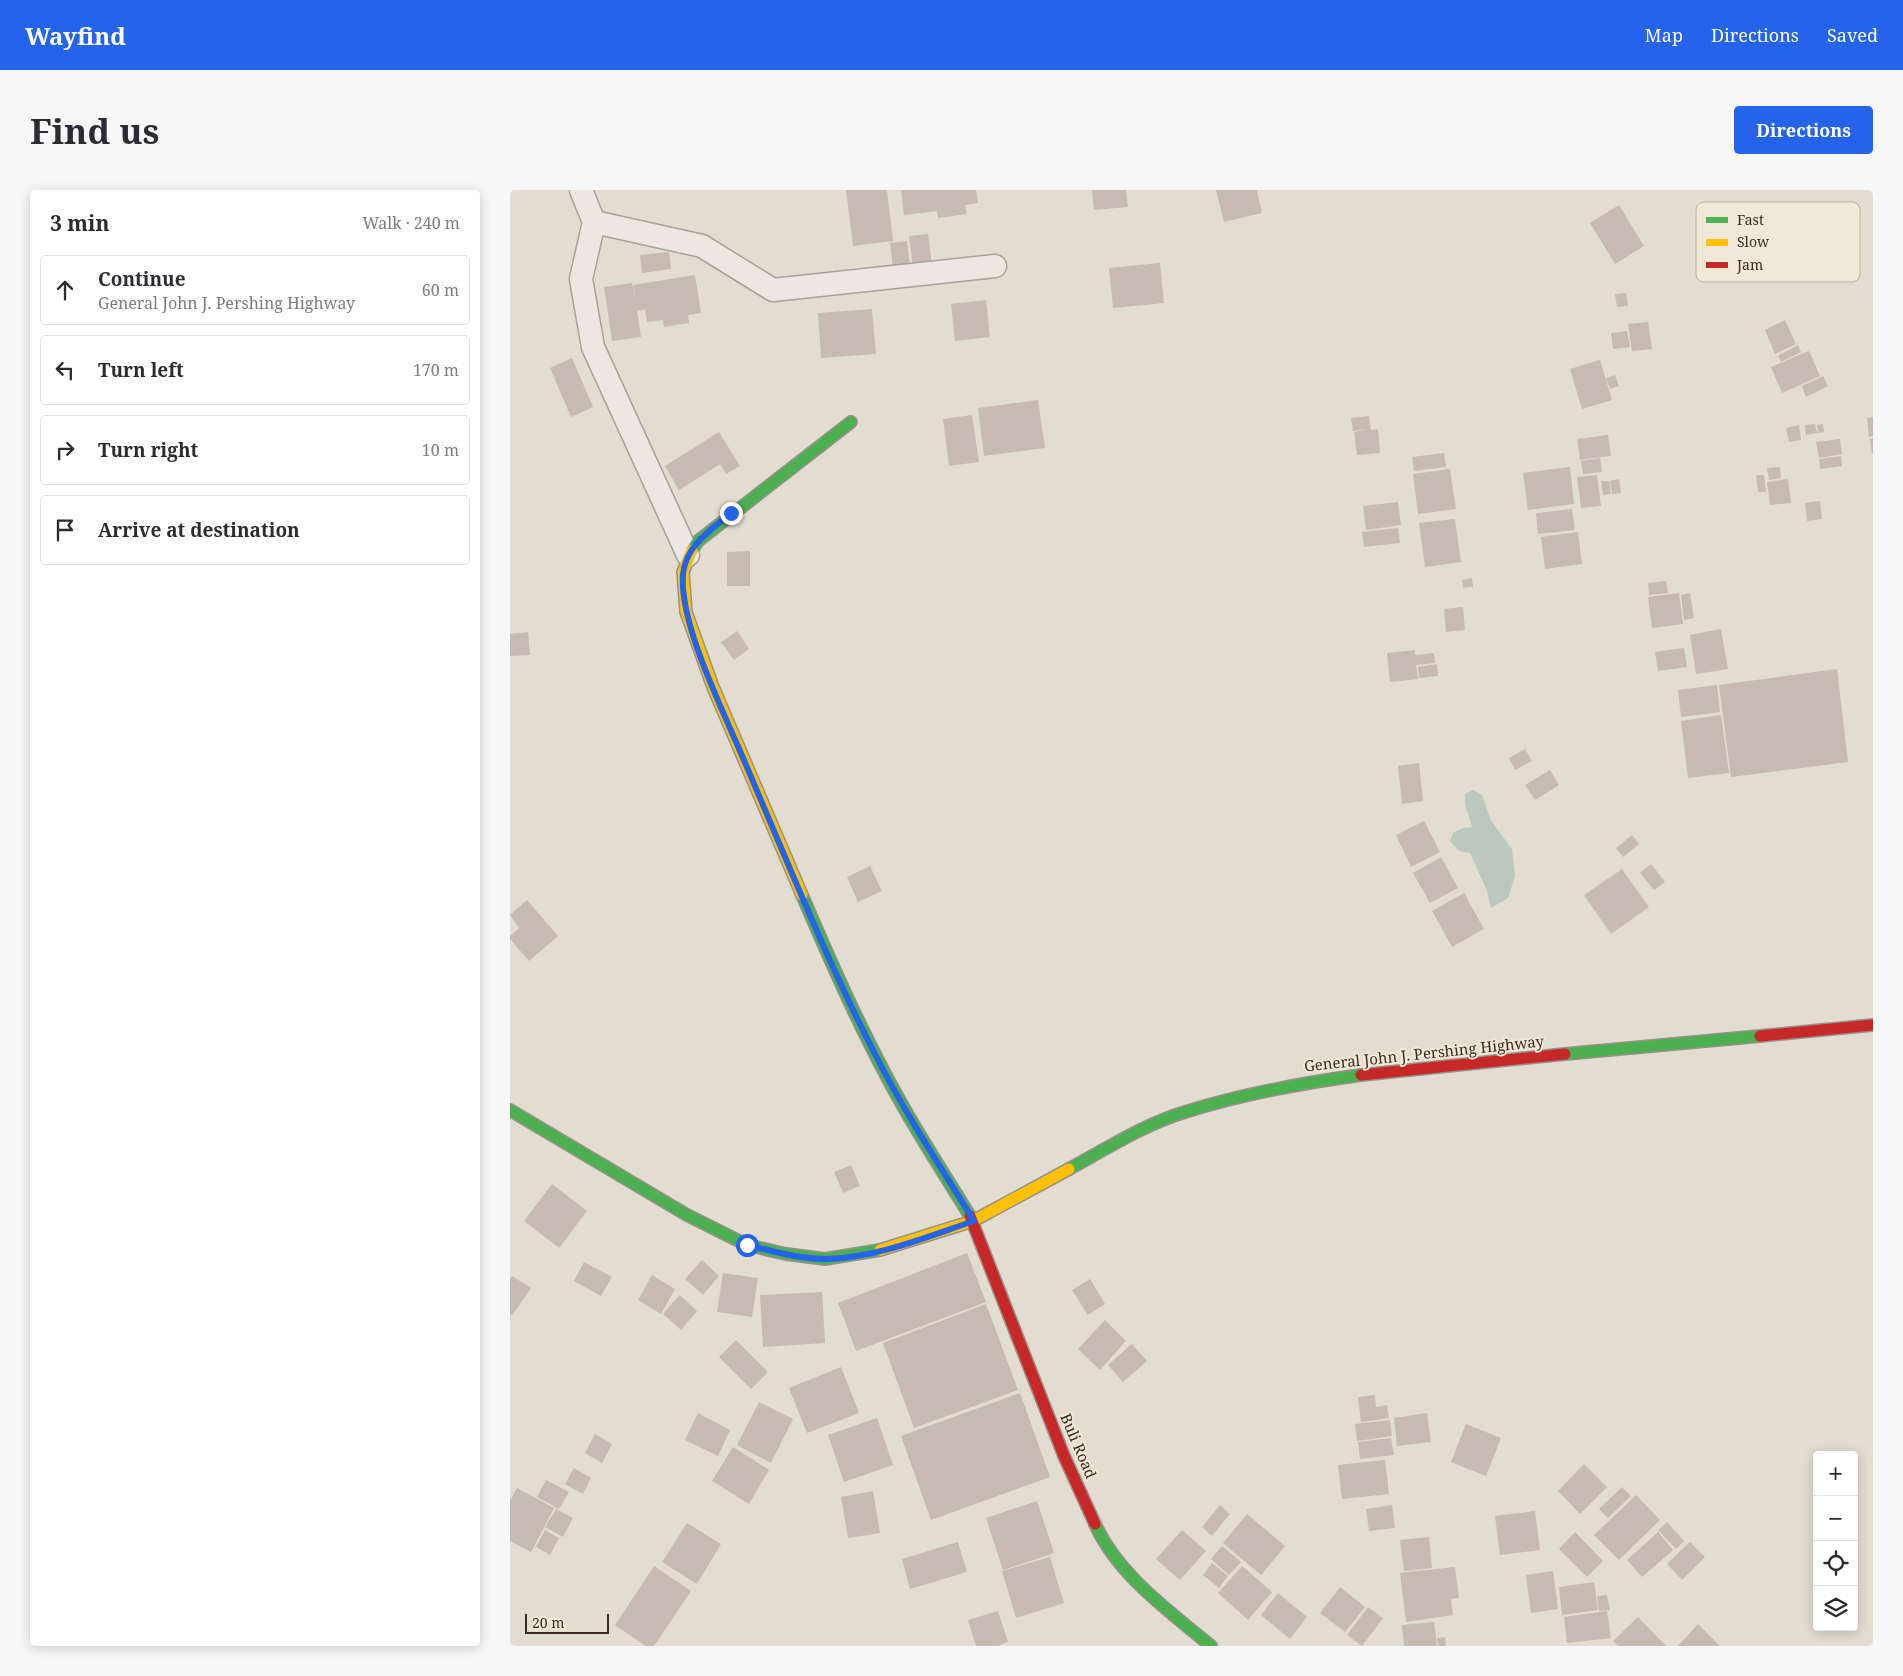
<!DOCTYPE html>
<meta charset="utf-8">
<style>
:root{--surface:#fff;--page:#f7f7f7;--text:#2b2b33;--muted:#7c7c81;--line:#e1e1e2;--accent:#2563eb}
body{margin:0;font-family:"Noto Serif",serif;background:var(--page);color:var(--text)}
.controls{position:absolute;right:15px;bottom:15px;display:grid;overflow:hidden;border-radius:5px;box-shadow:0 2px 12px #0003}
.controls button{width:45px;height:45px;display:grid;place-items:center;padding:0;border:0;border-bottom:1px solid var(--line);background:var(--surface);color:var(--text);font:25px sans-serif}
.scale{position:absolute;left:15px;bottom:12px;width:84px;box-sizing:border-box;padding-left:5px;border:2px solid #362a22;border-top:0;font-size:14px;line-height:18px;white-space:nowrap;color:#362a22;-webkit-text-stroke:4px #f2e8d8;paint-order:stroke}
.stop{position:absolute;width:15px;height:15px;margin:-11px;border:4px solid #2563eb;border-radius:50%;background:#fff}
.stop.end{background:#2563eb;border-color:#fff;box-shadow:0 1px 5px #0008}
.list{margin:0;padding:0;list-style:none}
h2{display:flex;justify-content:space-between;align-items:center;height:65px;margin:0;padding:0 20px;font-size:21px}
h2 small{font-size:16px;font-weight:400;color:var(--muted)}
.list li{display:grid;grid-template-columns:32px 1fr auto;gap:15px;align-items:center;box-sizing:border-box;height:70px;margin:0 10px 10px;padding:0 10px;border:1px solid var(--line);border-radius:5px}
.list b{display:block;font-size:19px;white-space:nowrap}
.list p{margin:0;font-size:16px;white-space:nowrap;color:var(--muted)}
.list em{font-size:16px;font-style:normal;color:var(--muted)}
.icon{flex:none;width:28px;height:28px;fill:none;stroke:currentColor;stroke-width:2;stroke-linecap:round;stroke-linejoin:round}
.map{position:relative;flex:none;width:1363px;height:1456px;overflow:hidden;border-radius:5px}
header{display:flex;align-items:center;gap:30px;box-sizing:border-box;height:70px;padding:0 25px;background:var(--accent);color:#fff}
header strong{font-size:24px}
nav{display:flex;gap:28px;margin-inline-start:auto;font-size:18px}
.intro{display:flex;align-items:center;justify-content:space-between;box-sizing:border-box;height:120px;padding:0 30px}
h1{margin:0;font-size:35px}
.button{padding:12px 22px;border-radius:5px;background:var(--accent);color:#fff;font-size:18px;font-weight:700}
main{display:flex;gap:30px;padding:0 30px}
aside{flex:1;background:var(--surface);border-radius:5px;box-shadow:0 2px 12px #0003}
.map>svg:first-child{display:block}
.water{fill:#bbc8be}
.building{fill:#c6bab2}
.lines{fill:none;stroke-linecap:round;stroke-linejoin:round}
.street-casing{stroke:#a8a199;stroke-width:25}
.fast-casing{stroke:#989189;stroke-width:14}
.slow-casing{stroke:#989189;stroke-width:14}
.jam-casing{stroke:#989189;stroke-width:14}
.street{stroke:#ece7e1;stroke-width:22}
.fast{stroke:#4caf50;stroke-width:11}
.slow{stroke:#ffc107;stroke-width:11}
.jam{stroke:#c62828;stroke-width:11}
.route{stroke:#2563eb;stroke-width:6}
.labels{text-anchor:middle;stroke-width:4;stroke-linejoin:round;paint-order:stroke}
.street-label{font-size:15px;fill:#362a22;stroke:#f2e8d8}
.key{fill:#f2e8d8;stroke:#baafa1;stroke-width:1}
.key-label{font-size:14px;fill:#362a22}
</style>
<header>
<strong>Wayfind</strong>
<nav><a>Map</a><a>Directions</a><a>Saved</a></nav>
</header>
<div class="intro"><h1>Find us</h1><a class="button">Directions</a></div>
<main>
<aside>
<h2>3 min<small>Walk · 240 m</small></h2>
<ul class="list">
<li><svg class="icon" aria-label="ahead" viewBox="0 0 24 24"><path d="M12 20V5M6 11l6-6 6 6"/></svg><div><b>Continue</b><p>General John J. Pershing Highway</p></div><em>60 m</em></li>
<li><svg class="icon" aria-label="left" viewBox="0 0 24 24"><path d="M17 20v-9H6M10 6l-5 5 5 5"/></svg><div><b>Turn left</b></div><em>170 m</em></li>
<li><svg class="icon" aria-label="right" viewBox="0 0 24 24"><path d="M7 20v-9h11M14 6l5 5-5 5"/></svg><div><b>Turn right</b></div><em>10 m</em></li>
<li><svg class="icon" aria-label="arrive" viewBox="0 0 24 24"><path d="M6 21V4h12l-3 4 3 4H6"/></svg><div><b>Arrive at destination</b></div></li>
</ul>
</aside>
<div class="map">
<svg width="1363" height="1456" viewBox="0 0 1363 1456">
<rect width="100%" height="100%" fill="#e3dcd1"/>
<path class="water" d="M963 600 972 605 981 631 1002 659 1005 686 998 708 981 718 977 701 960 663 949 661 940 651 943 643 953 638 962 637 955 615V604Z"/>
<path class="building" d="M336 0H377L383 51 343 56Z
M391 0H466L468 13 455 15 457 24 428 28 427 21 394 25Z
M582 0H616L618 17 584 20Z
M706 0H747L752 23 714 32Z
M1109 15 1134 56 1105 74 1080 33Z
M418 44 422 75 403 77 399 46Z
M397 51 400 76 383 78 380 53Z
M159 62 161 79 132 83 130 65Z
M650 73 654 113 603 118 599 78Z
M185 85 191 123 178 125 179 133 154 137 153 130 137 132 135 119 127 121 131 147 102 151 94 97 122 93 126 114 123 95Z
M1116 103 1118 116 1107 117 1105 104Z
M476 110 480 147 445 151 441 114Z
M362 119 366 164 311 168 308 123Z
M1275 130 1286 154 1265 164 1255 140Z
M1138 132 1142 159 1122 161 1118 134Z
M1117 141 1120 157 1103 159 1101 143Z
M1288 155 1291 162 1271 172 1268 166Z
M1299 161 1310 186 1272 203 1261 177Z
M62 168 83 217 61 227 40 178Z
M1090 170 1102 210 1072 219 1060 179Z
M1105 185 1109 196 1100 199 1096 188Z
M1313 186 1318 196 1296 207 1292 196Z
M528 210 535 258 474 266 468 218Z
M462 225 469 272 439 276 433 229Z
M859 226 861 240 868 239 870 263 847 265 844 242 858 239 843 241 841 228Z
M1363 227V246L1359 247 1357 228Z
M1305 234 1307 243 1296 245 1295 235Z
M1313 234 1314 242 1308 243 1307 235Z
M1289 235 1291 250 1279 252 1276 238Z
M209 242 230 276 216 284 210 274 169 300 155 276Z
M1098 245 1101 266 1070 270 1067 249Z
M1363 248V263L1362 264 1360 249Z
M1330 249 1332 264 1309 268 1306 252Z
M934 263 936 277 904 281 902 267Z
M1331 266 1332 276 1310 279 1309 269Z
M1090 268 1092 282 1073 284 1071 271Z
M1060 277 1064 314 1018 320 1013 283Z
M1270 277 1271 288 1259 290 1257 278Z
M940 279 946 319 908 324 903 284Z
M1087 285 1091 316 1071 318 1067 287Z
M1246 285H1254L1256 302H1248Z
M1109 289 1111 303 1102 304 1100 291Z
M1278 289 1281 313 1260 315 1257 292Z
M1091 291H1099L1101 304 1093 305Z
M1310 311 1312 329 1297 331 1295 313Z
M888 312 891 335 856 340 853 316Z
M1062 319 1065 340 1028 344 1026 323Z
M945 329 951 372 915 377 909 333Z
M888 338 890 353 854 357 852 342Z
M1068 342 1072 374 1035 379 1031 347Z
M240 361V396H217V362Z
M962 388 963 397 953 398 952 390Z
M1156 391 1158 403 1139 405 1138 393Z
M1169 403 1173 434 1142 438 1138 407Z
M1180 403 1184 428 1174 430 1171 405Z
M953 417 955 440 936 442 934 419Z
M1211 439 1218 479 1186 484 1180 445Z
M227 441 239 459 224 470 211 452Z
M18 442 20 465 0 466V444Z
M1174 458 1177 477 1148 481 1145 462Z
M905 460V465L924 463 925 473 906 475 908 489 880 492 877 463Z
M927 474 928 486 909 488 908 477Z
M1327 479 1338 572 1221 587 1209 495Z
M1207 495 1210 522 1171 527 1168 500Z
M1211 525 1219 583 1178 588 1171 531Z
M1015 559 1022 571 1005 580 999 568Z
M909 573 913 611 892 614 888 576Z
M1040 580 1049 595 1025 610 1015 595Z
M914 631 930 662 901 677 886 645Z
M1122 645 1129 654 1113 667 1106 658Z
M931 667 948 698 920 713 903 683Z
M1141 674 1155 692 1144 700 1130 683Z
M360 676 372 701 348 712 337 687Z
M1112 679 1139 717 1101 744 1074 705Z
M954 703 974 739 942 757 922 721Z
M17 710 48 746 19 771 0 749V746L9 738 0 725Z
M341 975 350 996 333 1003 324 982Z
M42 994 77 1021 49 1058 14 1031Z
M457 1063 476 1112 346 1161 328 1113Z
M192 1070 209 1086 193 1105 175 1089Z
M74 1072 102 1087 91 1106 64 1091Z
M213 1083 248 1088 242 1127 207 1122Z
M142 1085 165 1099 151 1124 128 1110Z
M2 1086 21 1098 2 1126 0 1124V1089Z
M580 1089 595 1114 578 1125 562 1100Z
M312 1102 315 1153 253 1157 250 1105Z
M170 1105 187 1121 171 1140 153 1124Z
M476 1114 508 1200 404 1238 373 1153Z
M595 1130 616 1151 590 1180 568 1159Z
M226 1150 258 1182 241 1199 209 1167Z
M622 1154 637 1171 613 1192 598 1175Z
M331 1177 349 1223 297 1243 279 1198Z
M510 1203 540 1287 421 1330 391 1246Z
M865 1205 866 1217 877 1215 879 1228 851 1232 848 1207Z
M249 1212 283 1229 261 1273 227 1255Z
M188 1223 220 1240 208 1266 175 1250Z
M917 1223 921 1252 887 1256 884 1228Z
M367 1228 383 1275 334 1292 318 1245Z
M880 1230 882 1246 847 1251 845 1234Z
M956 1234 991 1248 976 1286 941 1272Z
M85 1244 102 1254 92 1273 75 1263Z
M881 1248 884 1265 850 1269 848 1252Z
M223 1257 259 1280 239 1314 202 1291Z
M875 1270 879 1304 832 1309 828 1275Z
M1074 1274 1097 1297 1070 1324 1048 1301Z
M64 1278 81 1288 73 1304 55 1294Z
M36 1290 59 1302 49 1319 27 1307Z
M1112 1297 1121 1306 1098 1328 1089 1319Z
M7 1298 44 1318 21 1362 0 1351V1311Z
M363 1301 370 1343 338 1348 331 1307Z
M1126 1305 1150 1330 1109 1370 1084 1345Z
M527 1311 544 1363 493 1380 476 1328Z
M710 1315 720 1324 702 1346 692 1337Z
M882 1315 885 1338 859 1341 856 1319Z
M46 1319 63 1328 53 1347 35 1337Z
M1025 1321 1030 1360 990 1365 985 1326Z
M737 1324 775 1356 751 1385 713 1353Z
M1157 1332 1174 1351 1166 1359 1148 1340Z
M177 1333 211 1354 187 1394 152 1372Z
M35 1340 49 1348 40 1365 26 1357Z
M672 1340 696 1361 670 1390 646 1369Z
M1065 1342 1093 1371 1077 1387 1049 1359Z
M1148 1342 1163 1360 1132 1387 1117 1370Z
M919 1347 922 1378 894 1381 890 1350Z
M448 1352 457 1382 400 1399 392 1369Z
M1180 1352 1195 1367 1172 1390 1157 1374Z
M712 1356 731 1372 719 1385 701 1369Z
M540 1367 554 1413 506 1428 492 1381Z
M702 1373 718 1386 709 1398 693 1385Z
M144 1376 181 1401 144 1456H136L105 1435Z
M732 1376 762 1402 738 1430 708 1403Z
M945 1377 949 1408 941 1409 943 1425 896 1432 890 1383Z
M1043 1381 1048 1419 1021 1423 1016 1385Z
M1084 1392 1088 1420 1052 1425 1049 1397Z
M830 1397 855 1417 835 1442 810 1423Z
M768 1403 797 1427 780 1449 751 1425Z
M1097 1405 1100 1420 1089 1421 1087 1406Z
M858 1417 873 1428 852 1456 837 1445Z
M488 1421 498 1452 488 1456H466L458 1430Z
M1097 1421 1101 1448 1057 1453 1054 1427Z
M1128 1427 1156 1456H1108L1103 1451Z
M924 1432 927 1456H894L892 1435Z
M1188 1434 1210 1456H1168Z
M935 1447 936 1456H928L927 1448Z"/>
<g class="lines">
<g class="street-casing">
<path id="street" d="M71 0 84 32 71 89 83 157 178 365
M84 32 192 56 263 100 485 76"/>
</g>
<g class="fast-casing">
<path id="fast" d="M182 360 188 351 341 232
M292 705C323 777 355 850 394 918 415 955 438 990 460 1026
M1055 864 1250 846
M0 920 177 1025 237 1055 276 1064 315 1069 370 1060
M559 979C596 959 635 934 675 922 732 904 792 893 851 885
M585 1334C608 1385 659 1421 701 1456"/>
</g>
<g class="slow-casing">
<path id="slow" d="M182 360 173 382 176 422 203 497 292 705
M370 1060 463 1031 559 979"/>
</g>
<g class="jam-casing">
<path id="jam" d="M1250 846 1363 835
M851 885 1055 864
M460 1026 554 1266 585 1334"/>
</g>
<use href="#street" class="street"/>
<use href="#fast" class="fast"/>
<use href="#slow" class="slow"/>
<use href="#jam" class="jam"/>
</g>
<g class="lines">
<path class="route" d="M221 323C201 340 176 355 173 384 169 434 213 520 233 568 276 668 316 769 366 866 395 923 430 976 464 1031 416 1047 366 1068 316 1069 289 1069 262 1061 237 1055"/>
</g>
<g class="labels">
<g class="street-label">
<text transform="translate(914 864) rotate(-6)" y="5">General John J. Pershing Highway</text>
<text transform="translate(568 1256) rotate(67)" y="5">Buli Road</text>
</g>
</g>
<rect x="1186" y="12" width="164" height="80" rx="8" class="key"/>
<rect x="1196" y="27" width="22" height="6" fill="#4caf50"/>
<rect x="1196" y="49" width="22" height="7" fill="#ffc107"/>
<rect x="1196" y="72" width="22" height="6" fill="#c62828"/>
<g class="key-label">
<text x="1227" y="35">Fast</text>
<text x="1227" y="57">Slow</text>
<text x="1227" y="80">Jam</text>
</g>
</svg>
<div class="controls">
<button>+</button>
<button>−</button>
<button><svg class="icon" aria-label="locate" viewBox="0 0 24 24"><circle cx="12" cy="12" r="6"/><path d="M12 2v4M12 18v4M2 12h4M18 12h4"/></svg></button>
<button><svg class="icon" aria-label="layers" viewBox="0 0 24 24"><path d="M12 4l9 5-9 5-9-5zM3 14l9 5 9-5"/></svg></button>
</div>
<div class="scale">20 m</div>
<div class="stop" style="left:237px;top:1055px"></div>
<div class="stop end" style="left:221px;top:323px"></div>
</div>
</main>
